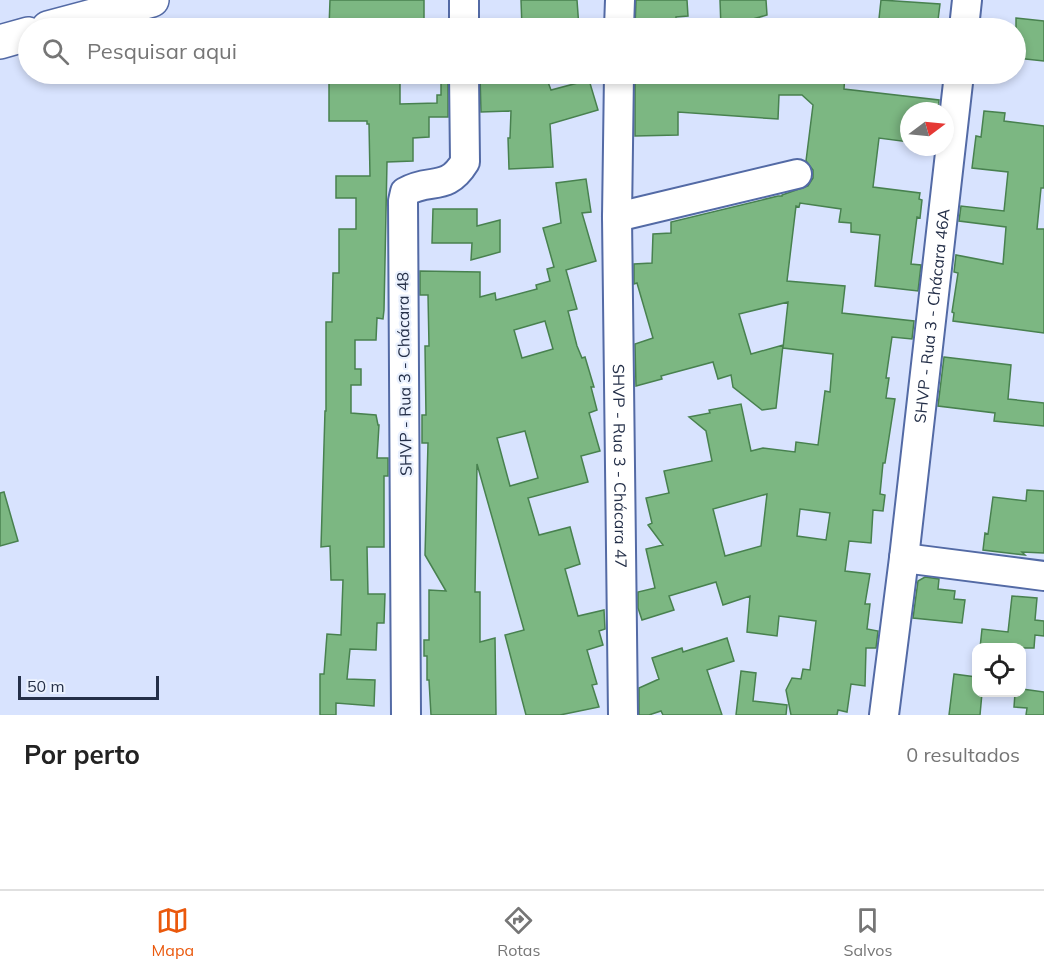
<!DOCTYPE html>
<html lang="pt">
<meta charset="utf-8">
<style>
:root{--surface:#fff;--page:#f2f2f2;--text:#222;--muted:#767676;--line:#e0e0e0;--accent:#ea580c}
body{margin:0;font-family:Mulish,sans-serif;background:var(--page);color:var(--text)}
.controls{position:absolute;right:18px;bottom:18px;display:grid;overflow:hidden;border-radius:12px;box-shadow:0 3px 9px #0003}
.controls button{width:54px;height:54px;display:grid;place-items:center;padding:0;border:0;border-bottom:2px solid var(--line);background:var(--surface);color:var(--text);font:30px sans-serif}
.compass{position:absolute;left:900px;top:102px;width:54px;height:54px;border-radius:50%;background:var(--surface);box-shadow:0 3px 9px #0003;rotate:74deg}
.scale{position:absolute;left:18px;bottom:15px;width:141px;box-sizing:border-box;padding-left:6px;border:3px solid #242f48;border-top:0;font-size:16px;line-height:21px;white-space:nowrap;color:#242f48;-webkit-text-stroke:4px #eaf1fe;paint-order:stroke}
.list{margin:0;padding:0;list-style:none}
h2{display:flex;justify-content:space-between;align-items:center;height:78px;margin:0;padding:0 24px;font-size:26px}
h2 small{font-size:20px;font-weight:400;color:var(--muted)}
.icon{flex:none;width:33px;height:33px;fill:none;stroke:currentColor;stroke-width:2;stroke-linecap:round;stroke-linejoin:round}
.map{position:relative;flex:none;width:1044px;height:715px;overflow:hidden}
.search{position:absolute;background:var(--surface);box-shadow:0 3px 9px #0003;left:18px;right:18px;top:18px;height:66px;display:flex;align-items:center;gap:15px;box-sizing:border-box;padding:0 21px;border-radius:33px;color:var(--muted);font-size:22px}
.sheet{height:174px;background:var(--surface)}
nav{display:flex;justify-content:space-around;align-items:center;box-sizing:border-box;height:84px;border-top:2px solid var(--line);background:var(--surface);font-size:16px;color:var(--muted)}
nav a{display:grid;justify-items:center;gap:3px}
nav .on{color:var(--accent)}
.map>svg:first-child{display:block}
.building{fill:#7cb782;stroke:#48814f;stroke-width:1.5;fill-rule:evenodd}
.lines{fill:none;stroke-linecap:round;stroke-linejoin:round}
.minor-casing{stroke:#536aa5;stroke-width:32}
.major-casing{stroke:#536aa5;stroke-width:36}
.minor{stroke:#fff;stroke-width:28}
.major{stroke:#fff;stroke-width:33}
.labels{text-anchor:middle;stroke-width:4.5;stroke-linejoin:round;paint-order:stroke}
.street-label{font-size:16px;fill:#242f48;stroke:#eaf1fe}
</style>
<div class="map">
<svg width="1044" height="715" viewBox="0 0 1044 715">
<rect width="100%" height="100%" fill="#d8e3fe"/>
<path class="building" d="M330 0H424V27L329 28Z
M521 0H577L579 28H522Z
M636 0H687L688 16 676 17V28H635Z
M720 0H766L767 15 721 28Z
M881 0 940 4 937 28H878Z
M1016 18 1044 21V61L1016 58Z
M329 74H387V81H400V104L437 103V95H441V81H448V117H429V137L413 138V161L387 162 384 310 383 319 377 318 376 340H355V369H361V385H351V413L376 415 378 425H379L377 458H388V476H384V547H367L368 594H385L384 623H377L376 650 350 649 347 679 375 680 374 706 336 703V715H320V674H324L327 634 341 635 343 580H331L330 546 321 547 325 411H326V322H332L333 273H339V229H356V198H336V176H370L369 124H367V121H329Z
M480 74H545L551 90 589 80 598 110 550 124 553 167 509 169 508 138H510L511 111 481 112Z
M635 74H845L844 89 939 100 938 111H909V142L879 138 873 187 920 193 919 199 922 200 920 218 917 217 911 264 921 265 918 291 875 286 880 235 851 232V223L839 222 841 209 800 203 799 207 796 206 787 281 845 286 842 313 914 321 912 339 892 337 886 378H889L886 398 895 399 885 463H883L880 494 885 495 883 511 873 510 871 543 849 541 845 571 870 574 865 604H870L867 629 878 631 876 648H866L865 686 851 684 847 712 838 710 837 715H791L786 690 792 678 801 679 803 669 810 670 816 621 779 616 777 636 747 632 750 596 723 605 716 582 669 596 674 610 642 620 638 608V592L655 588 646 549 663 545 648 525 652 523 646 498 669 493 664 471 712 461 706 431 689 417 710 413 709 410 741 404 751 451 763 448 795 452 796 442 818 445 825 391 830 392 833 354 783 348 788 302 739 314 751 354 783 345 776 408 762 410 733 387 731 375 718 379 713 362 661 376 662 379 636 386 635 344 653 338 637 283 634 284V264L652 263 653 234 671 233V222L778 196H782V195L808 186 813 178V170L806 161 813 105 802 95H779L778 119 678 112V135L635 136ZM767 494 761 546 725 556 713 509ZM800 509 830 513 826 540 797 536Z
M984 111 1005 113 1004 121 1044 126V188H1041L1037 229H1044V333L953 321 954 313 952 312 958 273 954 272 956 255 1003 264 1006 227 959 221 961 206 1004 211 1008 172 972 168 976 136 981 137Z
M586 179 591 212 582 213 596 261 566 270 577 309 568 311 577 346 582 358 585 357 594 387H591L597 410 589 413 600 451 581 456 588 482 528 498 539 535 570 527 580 564 565 569 578 616 604 610 605 629 599 631 603 645 587 650 597 684 592 685 599 707 560 715H526L505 635 524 630 477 464 475 592H480V642L495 638 496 715H431L429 680H427V656H424V640H429V590L446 591 425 555 428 443H422V415H426L425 346H429L428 295H420V271L480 272V297L495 293 496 300 537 289 536 285 550 281 547 269 554 267 543 228 561 223 556 183ZM545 321 553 349 522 358 514 330ZM525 431 538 478 510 486 497 438Z
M433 209H477V226L500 220V252L471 260 472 243H432Z
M944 357 1011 365 1008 399 1044 403V426L994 421 995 413 938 406Z
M1027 490 1044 491V553L1022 552 1025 555 983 550 985 533 988 534 993 497 1026 501Z
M4 492 18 541 0 546V493Z
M925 577 939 579 938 589 955 591 954 599 965 600 962 623 913 618 918 581Z
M1012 596 1037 598 1035 620 1044 621V636L1035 635 1034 648H980L982 629 1008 632Z
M727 638 734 661 707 670 722 715H663L661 711 649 715H639V688L659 679 652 658 682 648 683 652Z
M741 671 756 673 753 701 787 705 786 715H736Z
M954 674 976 677V693H982L980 715H949Z
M1022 689 1044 692V715H1026L1027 708 1014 707 1015 693H1022Z"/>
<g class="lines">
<g class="minor-casing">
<g id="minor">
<path d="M464 0V28"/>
<path d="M619 28 620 0"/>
<path d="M964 28 967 0"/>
<path id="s1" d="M619 74 617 217 623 715"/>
<path d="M617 217 797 174"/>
<path d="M904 558 1044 576"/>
<path d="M406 715 403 201 405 192C431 177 446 193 465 162L464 74"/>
<path id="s2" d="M884 715 904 558 959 74"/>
</g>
</g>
<g class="major-casing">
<path id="major" d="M48 28 152 0
M0 42 28 34"/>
</g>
<use href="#minor" class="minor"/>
<use href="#major" class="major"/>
</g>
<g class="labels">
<g class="street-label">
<text dy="6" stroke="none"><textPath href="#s2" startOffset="402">SHVP - Rua 3 - Chácara 46A</textPath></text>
<text transform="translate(404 374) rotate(-91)" y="6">SHVP - Rua 3 - Chácara 48</text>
<text dy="6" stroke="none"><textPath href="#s1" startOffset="392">SHVP - Rua 3 - Chácara 47</textPath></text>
</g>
</g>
</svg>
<div class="controls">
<button><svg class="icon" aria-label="locate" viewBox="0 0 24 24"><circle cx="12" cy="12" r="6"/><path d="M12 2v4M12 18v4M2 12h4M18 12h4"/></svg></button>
</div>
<svg class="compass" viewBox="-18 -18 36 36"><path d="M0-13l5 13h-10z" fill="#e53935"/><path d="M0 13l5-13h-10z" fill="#767676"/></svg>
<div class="scale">50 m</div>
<div class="search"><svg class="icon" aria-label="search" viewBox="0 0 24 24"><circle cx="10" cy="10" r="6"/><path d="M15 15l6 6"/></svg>Pesquisar aqui</div>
</div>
<section class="sheet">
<h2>Por perto<small>0 resultados</small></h2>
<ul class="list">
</ul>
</section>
<nav>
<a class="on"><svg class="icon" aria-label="map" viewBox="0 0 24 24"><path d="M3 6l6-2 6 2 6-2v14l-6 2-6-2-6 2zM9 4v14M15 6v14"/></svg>Mapa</a>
<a><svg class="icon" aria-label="directions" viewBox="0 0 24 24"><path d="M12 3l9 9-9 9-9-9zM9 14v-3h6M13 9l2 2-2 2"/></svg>Rotas</a>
<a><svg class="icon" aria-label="saved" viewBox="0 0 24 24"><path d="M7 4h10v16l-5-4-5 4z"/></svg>Salvos</a>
</nav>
